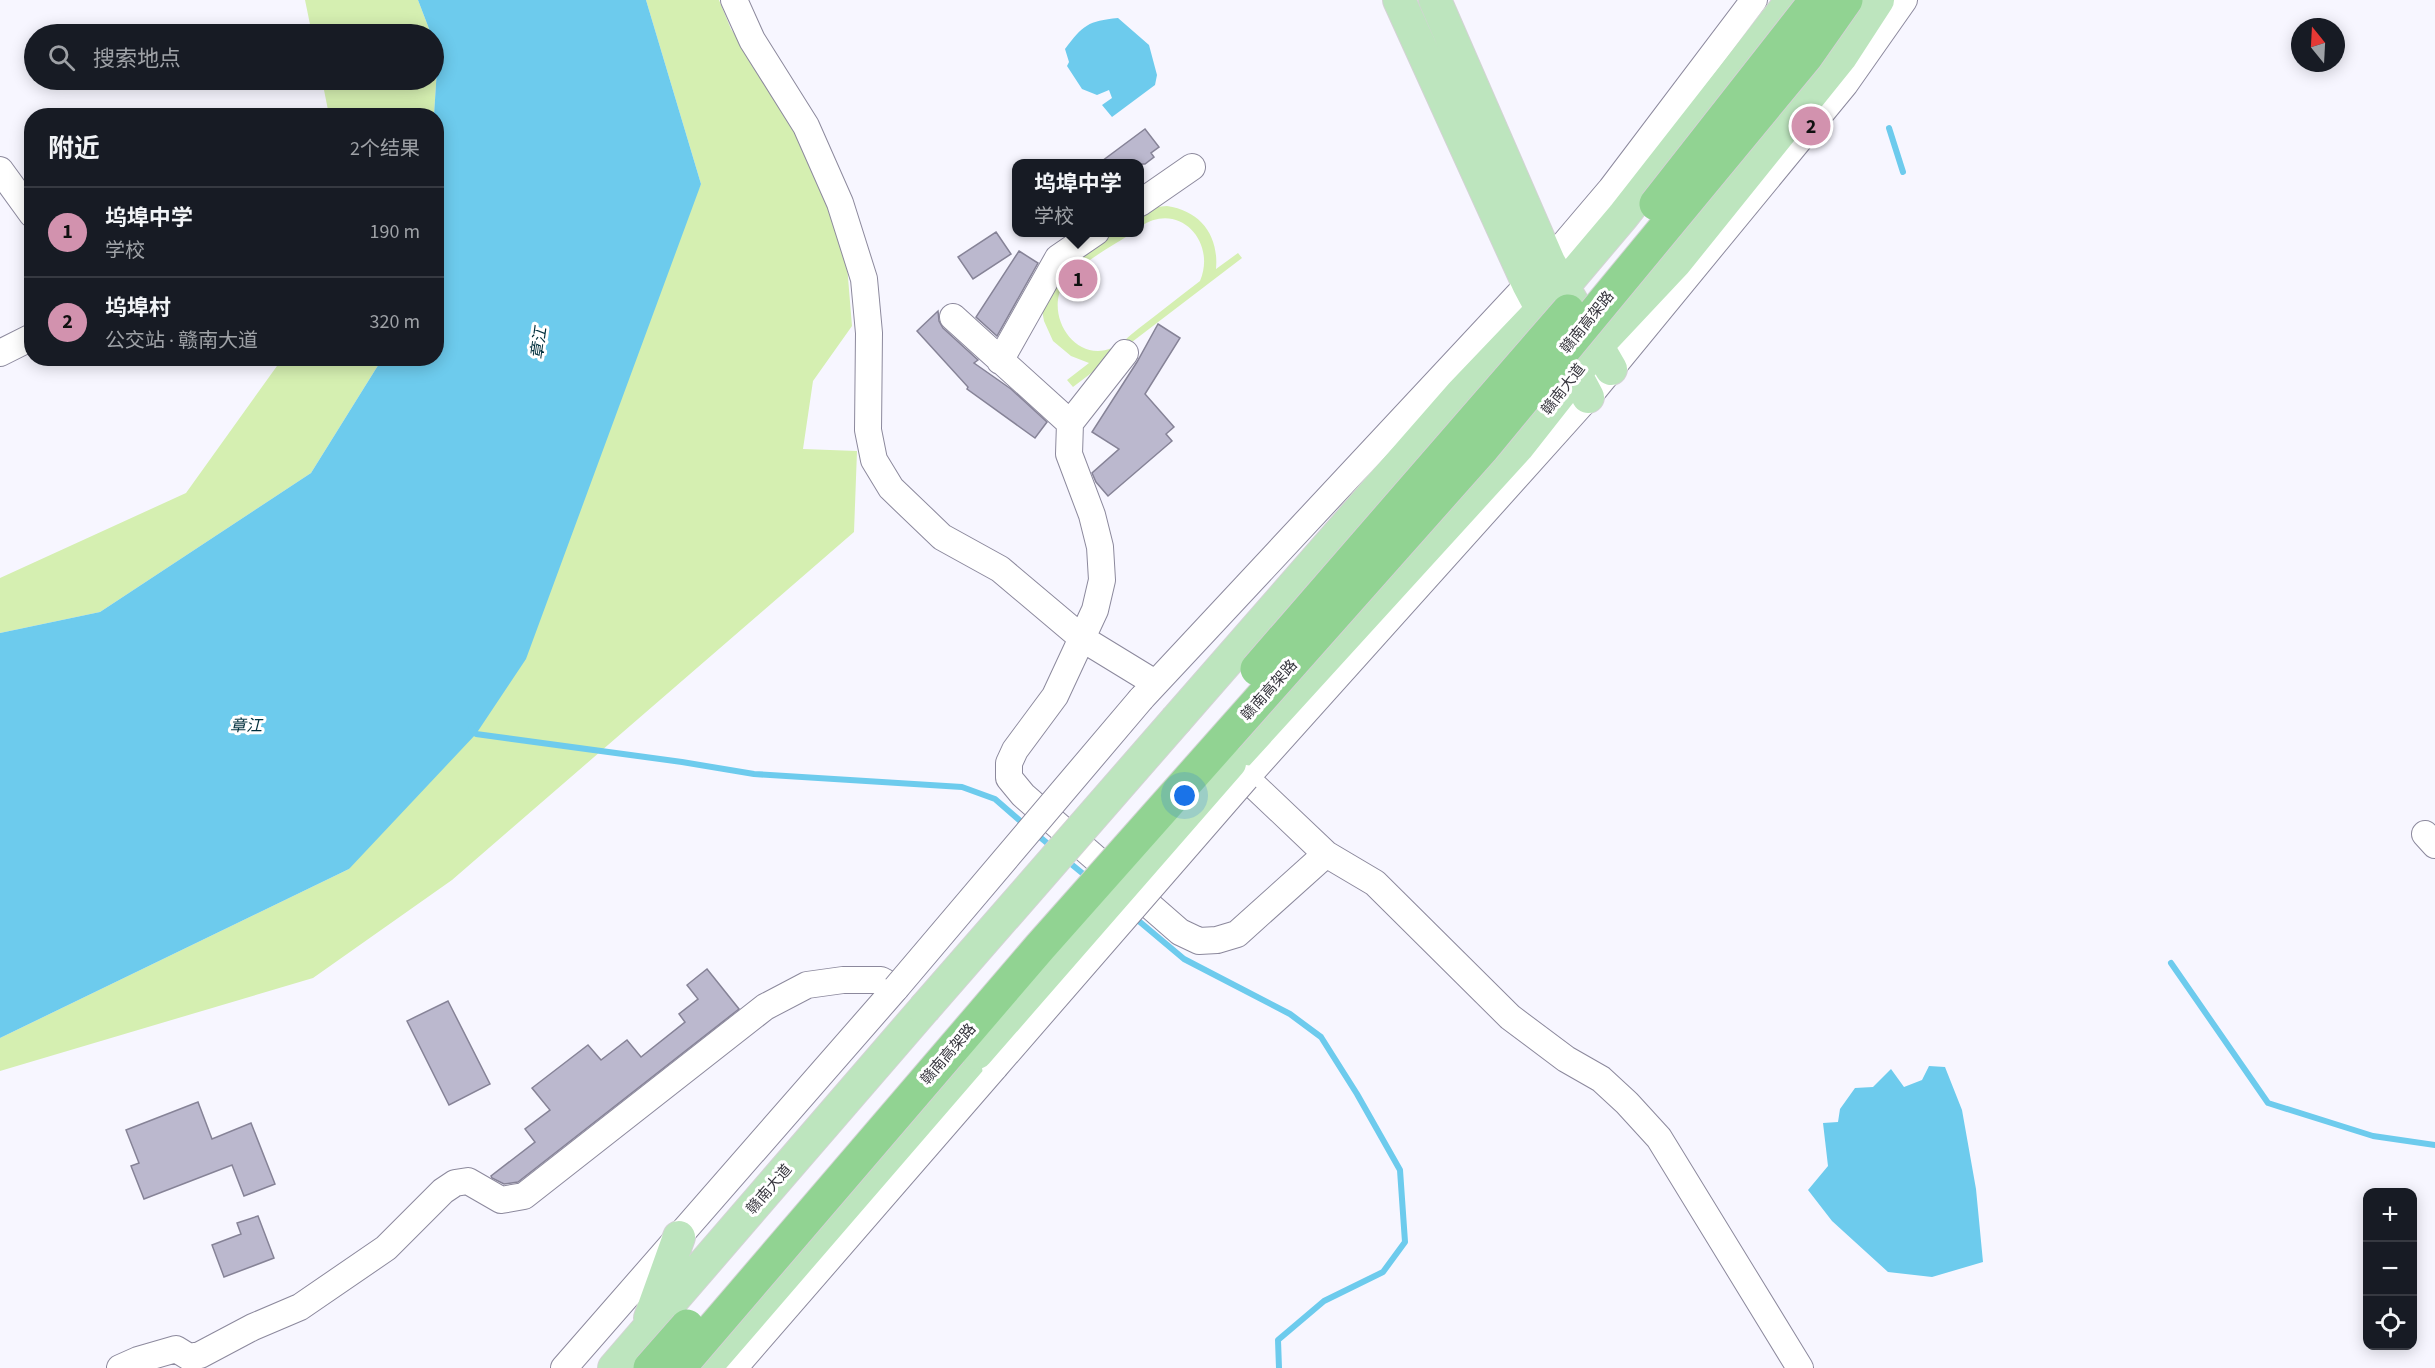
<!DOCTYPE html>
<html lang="zh">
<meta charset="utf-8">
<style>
:root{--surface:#171b24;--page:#242831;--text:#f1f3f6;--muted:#9ea1a6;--line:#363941;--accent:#d292ae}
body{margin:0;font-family:"Source Sans 3","Noto Sans SC",sans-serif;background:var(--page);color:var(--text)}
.controls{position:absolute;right:18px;bottom:18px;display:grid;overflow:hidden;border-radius:12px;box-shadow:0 3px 15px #0003}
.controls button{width:54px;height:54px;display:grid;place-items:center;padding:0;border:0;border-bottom:2px solid var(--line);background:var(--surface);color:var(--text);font:30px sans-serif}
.compass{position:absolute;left:2291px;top:18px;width:54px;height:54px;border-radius:50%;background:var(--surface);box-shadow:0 3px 15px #0003;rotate:342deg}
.you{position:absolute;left:1185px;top:796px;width:21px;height:21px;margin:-15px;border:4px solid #fff;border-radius:50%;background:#1a73e8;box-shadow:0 0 0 9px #1a73e833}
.badge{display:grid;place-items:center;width:39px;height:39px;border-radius:50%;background:var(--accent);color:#111;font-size:20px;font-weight:700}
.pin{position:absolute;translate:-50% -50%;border:3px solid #fff;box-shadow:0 2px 6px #0006}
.popup{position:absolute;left:1012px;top:159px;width:132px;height:78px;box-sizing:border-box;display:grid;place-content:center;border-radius:12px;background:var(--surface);filter:drop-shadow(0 2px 4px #0005);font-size:20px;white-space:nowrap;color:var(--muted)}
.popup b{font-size:22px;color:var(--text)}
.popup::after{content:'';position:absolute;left:50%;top:100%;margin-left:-12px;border:12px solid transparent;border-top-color:var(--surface)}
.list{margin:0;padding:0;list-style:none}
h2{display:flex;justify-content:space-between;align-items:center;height:78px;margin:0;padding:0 24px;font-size:26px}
h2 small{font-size:20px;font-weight:400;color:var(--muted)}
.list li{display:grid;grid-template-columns:39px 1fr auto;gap:18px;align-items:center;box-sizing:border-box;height:90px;padding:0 24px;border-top:2px solid var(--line)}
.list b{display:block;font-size:22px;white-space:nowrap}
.list p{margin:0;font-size:20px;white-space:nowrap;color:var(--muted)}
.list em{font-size:20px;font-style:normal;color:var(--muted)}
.icon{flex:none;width:33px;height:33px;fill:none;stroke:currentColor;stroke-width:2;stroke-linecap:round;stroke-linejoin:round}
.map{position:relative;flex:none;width:2435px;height:1368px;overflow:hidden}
.search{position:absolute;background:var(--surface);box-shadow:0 3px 15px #0003;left:24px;top:24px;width:420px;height:66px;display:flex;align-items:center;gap:15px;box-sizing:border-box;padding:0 21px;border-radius:33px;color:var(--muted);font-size:22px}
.panel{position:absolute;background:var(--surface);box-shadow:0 3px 15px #0003;left:24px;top:108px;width:420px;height:258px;border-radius:24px}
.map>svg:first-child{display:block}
.green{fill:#d5efb1}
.water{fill:#6dcbed}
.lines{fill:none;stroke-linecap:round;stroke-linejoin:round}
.stream{stroke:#6dcbed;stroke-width:6}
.building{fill:#bbb8ce;stroke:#868397;stroke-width:1.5}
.minor-casing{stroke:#8c899d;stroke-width:28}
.major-casing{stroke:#d3d3d4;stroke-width:34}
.minor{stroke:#fff;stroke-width:26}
.major{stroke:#bde5be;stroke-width:32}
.minor-bridge-casing{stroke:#8c899d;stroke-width:28;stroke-linecap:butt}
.major-bridge-casing{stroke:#d3d3d4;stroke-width:34;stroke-linecap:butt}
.highway-bridge-casing{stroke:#d3d3d4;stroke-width:35;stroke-linecap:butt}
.minor-bridge{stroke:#fff;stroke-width:26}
.major-bridge{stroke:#bde5be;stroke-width:32}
.highway-bridge{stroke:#91d392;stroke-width:33}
.labels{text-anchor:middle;stroke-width:6;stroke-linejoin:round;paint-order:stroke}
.street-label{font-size:15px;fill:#36353d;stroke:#fff}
.water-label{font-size:16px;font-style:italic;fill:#002f3c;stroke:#fff}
</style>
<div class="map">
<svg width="2435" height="1368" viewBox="0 0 2435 1368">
<rect width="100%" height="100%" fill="#f7f6ff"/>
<path class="green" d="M305 0H418L431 34H312Z
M646 0H719L731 29 794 123 812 160 846 253 852 326 813 381 803 449 857 451 854 532 452 880 313 978 0 1071V1038L349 869 701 184Z
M434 41 438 53 434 115H329L322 80H434Z
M1167 206C1201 211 1219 236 1216 269L1238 253 1242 258 1073 387 1067 380 1089 363 1071 356 1053 341 1044 321 1042 310 1064 262 1109 233H1132C1114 245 1077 265 1065 282 1043 312 1074 364 1112 348 1121 345 1130 335 1138 329 1159 313 1179 297 1200 281 1217 241 1178 200 1140 227V213L1156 207Z
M282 359H382L311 473 100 612 0 633V578L186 493Z"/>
<path class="water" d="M418 0H646L701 184 526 659 476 734 349 869 0 1038V633L100 612 311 473 382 359 436 358V116L434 115 438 53 434 34H431Z
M1118 18 1149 45 1157 75 1155 85 1112 117 1102 105 1112 98 1109 90 1097 95 1082 89 1067 66 1069 62 1065 49C1083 25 1088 21 1118 18Z
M1929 1066 1945 1067 1962 1110 1976 1189 1983 1262 1932 1277 1888 1272 1832 1221 1808 1190 1828 1166 1823 1123 1838 1122 1840 1109 1855 1088 1873 1087 1891 1069 1904 1087 1922 1080Z"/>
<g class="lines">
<path class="stream" d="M1889 128 1903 172
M471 729 476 734 682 762 754 774 962 787 995 799 1025 825
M1035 833 1053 848
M1065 859 1087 877
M1134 917 1184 959 1290 1014 1321 1037 1357 1094 1400 1170 1405 1242 1383 1272 1324 1301 1278 1340 1279 1368
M2171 963 2268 1103 2373 1136 2435 1145"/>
</g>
<path class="building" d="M1145 129 1159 147 1151 153 1154 157 1145 164H1098Z
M996 232 1011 254 973 279 958 257Z
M1019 251 1038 263 997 336 976 317Z
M938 311 939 321 943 328 978 360 974 363 1011 389 1047 422 1035 438 967 389 968 387 917 331Z
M1158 324 1180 338 1145 394 1174 427 1166 434 1172 441 1108 496 1096 482 1092 473 1119 449 1092 432 1137 362Z
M707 969 739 1009 518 1182 504 1184 492 1178 491 1176 535 1142 525 1129 550 1110 532 1088 588 1045 601 1060 627 1040 641 1057 685 1022 679 1014 698 999 687 985Z
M448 1001 490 1084 449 1105 407 1021Z
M198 1102 212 1139 251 1123 275 1184 244 1196 232 1165 144 1199 131 1166 139 1163 126 1130Z
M258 1216 274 1258 224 1277 212 1245 241 1234 237 1223Z"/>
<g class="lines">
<g class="minor-casing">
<path id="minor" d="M734 0 752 40 806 126 840 203 864 279 869 333 868 430 874 460 891 488 942 537 1000 569 1083 639 1155 683
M0 170 32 214
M1140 203 1192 167
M953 317 1070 423
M0 353 32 337
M1125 353 1070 423 1069 454 1092 515 1100 547 1102 580 1095 610 1055 696 1015 750 1009 763V778L1023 795 1180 932 1199 941 1217 940 1237 934 1326 854
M1000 361 1058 258 1096 232
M1141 699 1549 262 1611 189 1754 0
M2425 834 2435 845
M120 1368 138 1360 176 1349 189 1357 200 1355 253 1327 300 1307 386 1248 443 1191 455 1183 468 1181 501 1200 524 1196 765 1007 807 985 843 980H881L896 988 564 1368
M734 1368 995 1067
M1800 1368 1659 1138 1627 1103 1601 1079 1566 1059 1510 1017 1375 883 1326 854 1246 778 1588 397 1845 84 1904 0"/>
</g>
<g class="major-casing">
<path id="major" d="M1399 0 1528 284 1588 397
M1435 0 1549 262 1611 369
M1177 719 1461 394 1563 287 1623 216 1792 0
M1230 763 1518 447 1599 344 1676 262 1841 57 1878 0
M650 1318 679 1237
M614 1368 924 1009
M705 1368 977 1053"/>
</g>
<use href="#minor" class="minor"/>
<use href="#major" class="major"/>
<g class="minor-bridge-casing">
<path id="minor-bridge" d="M896 988 1141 699
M995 1067 1246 778"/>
</g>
<g class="major-bridge-casing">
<path id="major-bridge" d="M924 1009 1177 719
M977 1053 1230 763"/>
</g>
<g class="highway-bridge-casing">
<path id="highway-bridge" d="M1656 204 1816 0
M1257 669 1568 311
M650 1368 687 1326
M679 1368 1040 947 1483 448 1806 57 1846 0"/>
</g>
<use href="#minor-bridge" class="minor-bridge"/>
<use href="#major-bridge" class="major-bridge"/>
<use href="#highway-bridge" class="highway-bridge"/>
</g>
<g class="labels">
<g class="street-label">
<text transform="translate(1587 322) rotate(-51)" y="5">赣南高架路</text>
<text transform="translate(1563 389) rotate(-52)" y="5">赣南大道</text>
<text transform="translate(1269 690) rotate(-48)" y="5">赣南高架路</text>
<text transform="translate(948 1054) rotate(-49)" y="5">赣南高架路</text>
<text transform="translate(769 1189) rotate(-49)" y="5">赣南大道</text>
</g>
<g class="water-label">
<text transform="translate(538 343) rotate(-82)" y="6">章江</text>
<text x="246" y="731">章江</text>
</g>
</g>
</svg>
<div class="controls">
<button>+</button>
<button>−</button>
<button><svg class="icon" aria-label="locate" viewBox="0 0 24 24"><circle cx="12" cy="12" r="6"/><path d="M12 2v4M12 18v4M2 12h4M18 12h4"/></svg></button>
</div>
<svg class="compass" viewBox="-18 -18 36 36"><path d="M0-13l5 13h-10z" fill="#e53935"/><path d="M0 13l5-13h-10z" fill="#9ea1a6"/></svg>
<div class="you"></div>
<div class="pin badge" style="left:1078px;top:279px">1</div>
<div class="popup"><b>坞埠中学</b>学校</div>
<div class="pin badge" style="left:1811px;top:126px">2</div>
<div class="search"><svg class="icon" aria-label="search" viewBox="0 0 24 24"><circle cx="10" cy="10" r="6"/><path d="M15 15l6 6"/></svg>搜索地点</div>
<section class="panel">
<h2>附近<small>2个结果</small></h2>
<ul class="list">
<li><span class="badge">1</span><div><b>坞埠中学</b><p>学校</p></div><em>190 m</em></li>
<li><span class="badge">2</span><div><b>坞埠村</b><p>公交站 · 赣南大道</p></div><em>320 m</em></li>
</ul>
</section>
</div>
